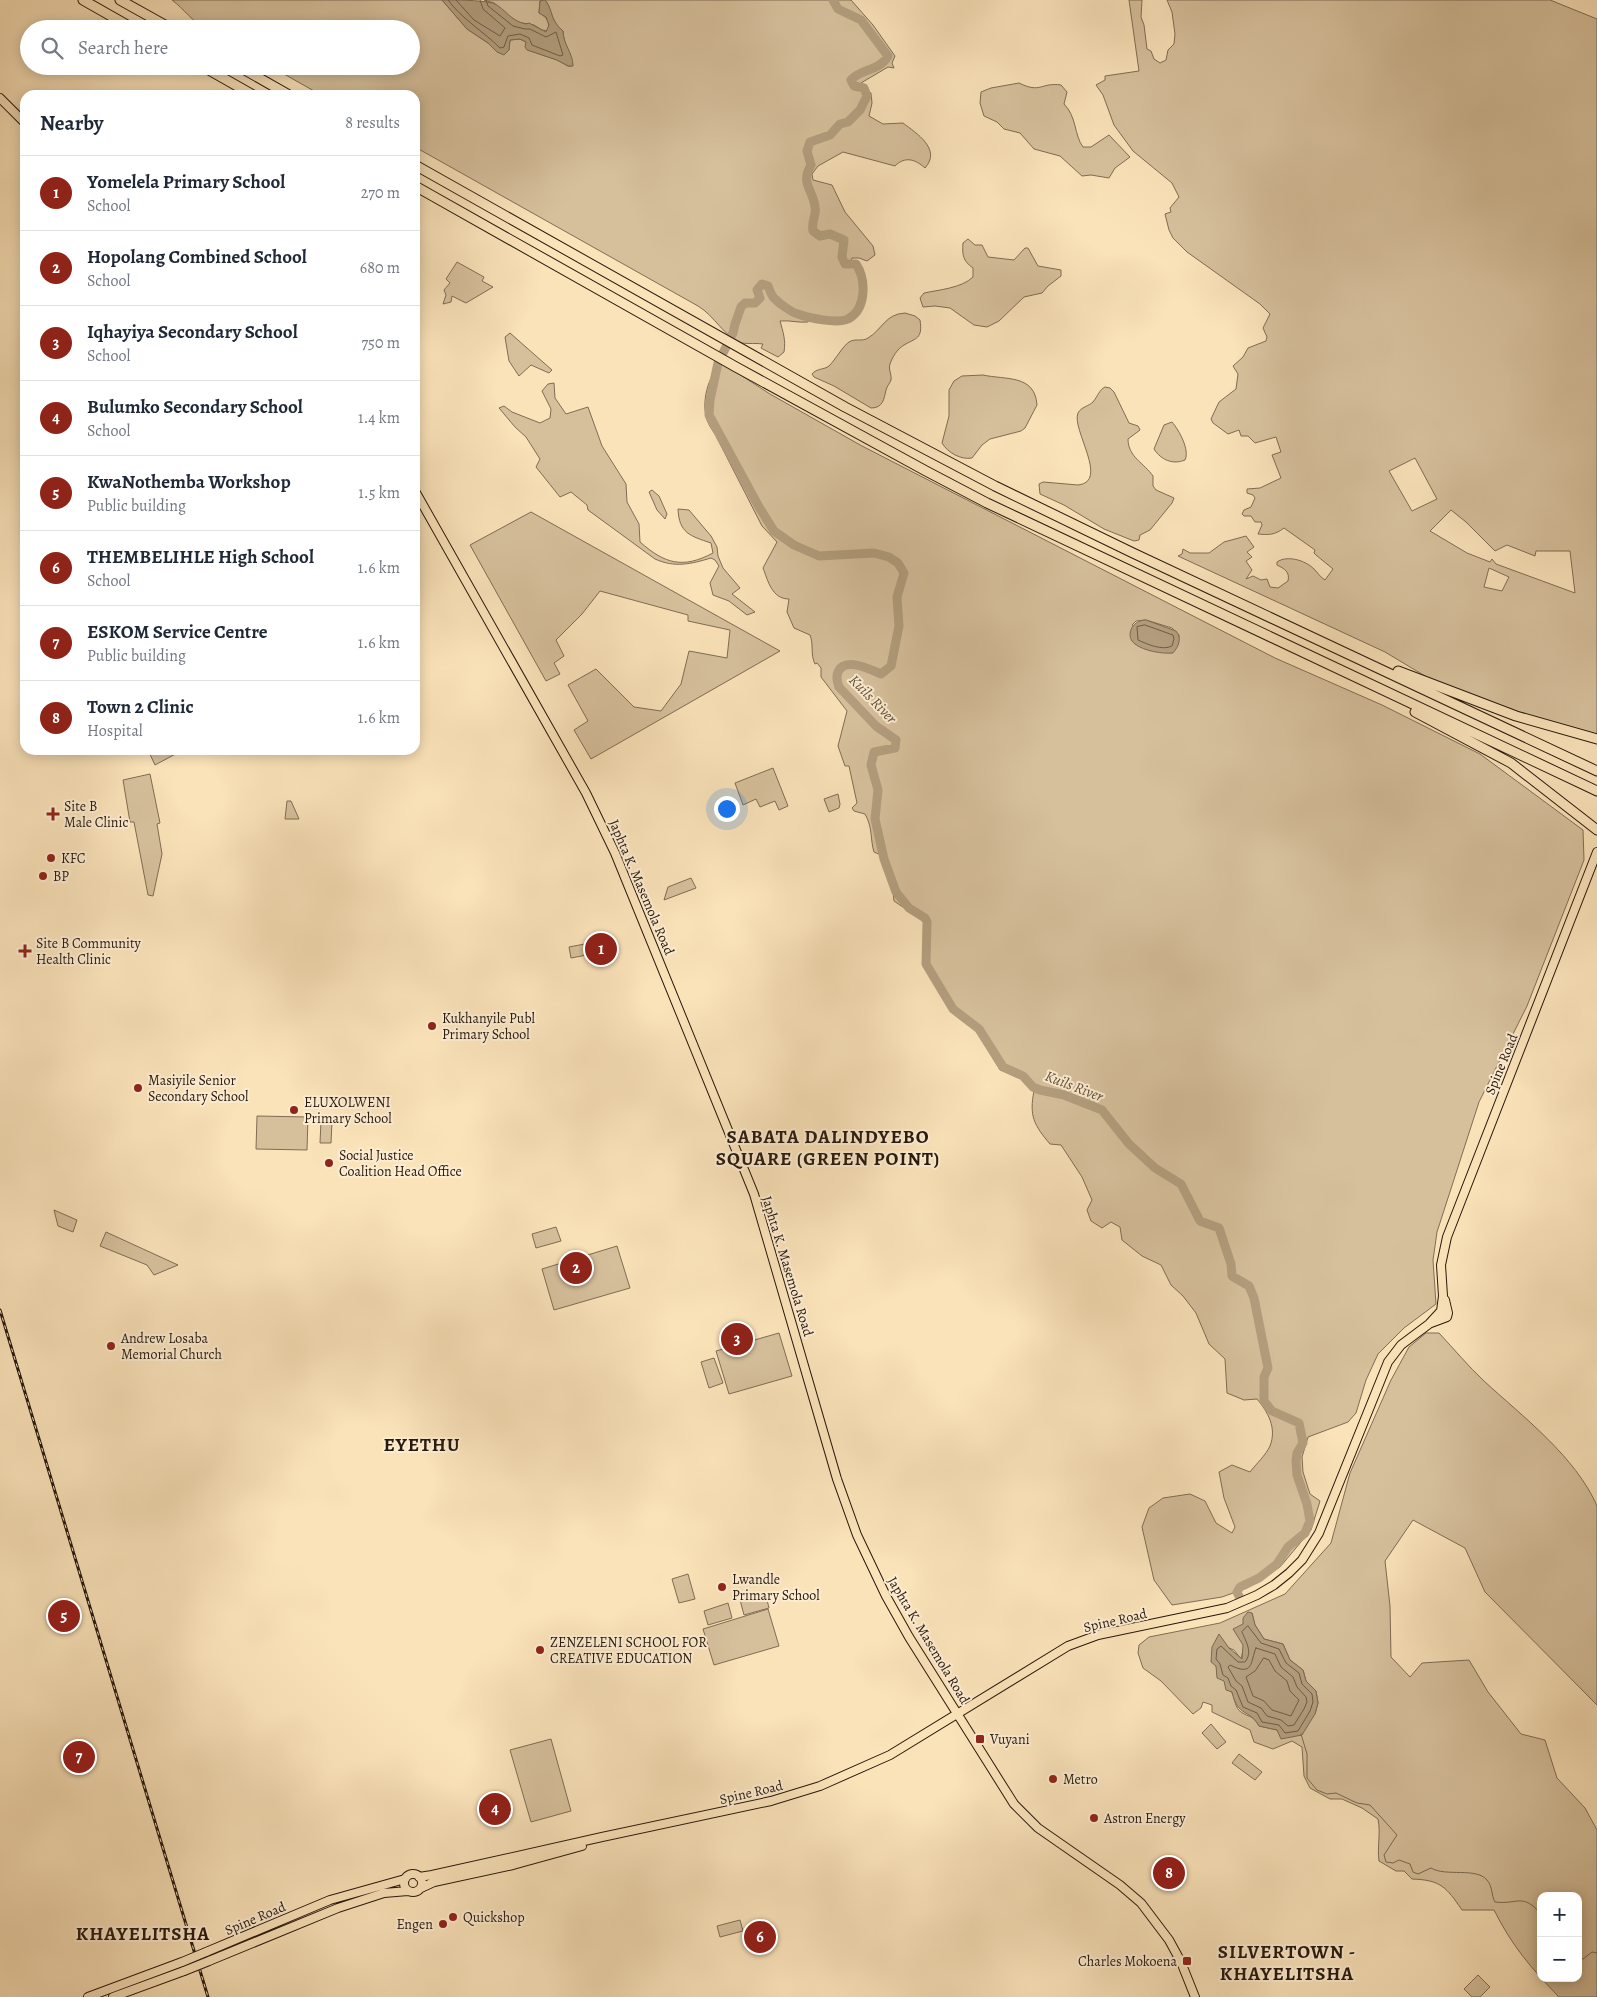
<!DOCTYPE html>
<meta charset="utf-8">
<style>
:root{--surface:#fff;--page:#f6f6f7;--text:#1f2937;--muted:#747a83;--line:#e0e1e3;--accent:#8f2418}
body{margin:0;font-family:Alegreya,serif;background:var(--page);color:var(--text)}
.controls{position:absolute;right:15px;bottom:15px;display:grid;overflow:hidden;border-radius:10px;box-shadow:0 2px 12px #0003}
.controls button{width:45px;height:45px;display:grid;place-items:center;padding:0;border:0;border-bottom:1px solid var(--line);background:var(--surface);color:var(--text);font:25px sans-serif}
.you{position:absolute;left:726px;top:808px;width:18px;height:18px;margin:-12px;border:4px solid #fff;border-radius:50%;background:#1a73e8;box-shadow:0 0 0 8px #1a73e833}
.badge{display:grid;place-items:center;width:32px;height:32px;border-radius:50%;background:var(--accent);color:#fff;font-size:16px;font-weight:700}
.pin{position:absolute;translate:-50% -50%;border:2px solid #fff;box-shadow:0 1px 5px #0006}
.list{margin:0;padding:0;list-style:none}
h2{display:flex;justify-content:space-between;align-items:center;height:65px;margin:0;padding:0 20px;font-size:21px}
h2 small{font-size:16px;font-weight:400;color:var(--muted)}
.list li{display:grid;grid-template-columns:32px 1fr auto;gap:15px;align-items:center;box-sizing:border-box;height:75px;padding:0 20px;border-top:1px solid var(--line)}
.list b{display:block;font-size:19px;white-space:nowrap}
.list p{margin:0;font-size:16px;white-space:nowrap;color:var(--muted)}
.list em{font-size:16px;font-style:normal;color:var(--muted)}
.icon{flex:none;width:28px;height:28px;fill:none;stroke:currentColor;stroke-width:2;stroke-linecap:round;stroke-linejoin:round}
.map{position:relative;flex:none;width:1597px;height:1997px;overflow:hidden}
.search{position:absolute;background:var(--surface);box-shadow:0 2px 12px #0003;left:20px;top:20px;width:400px;height:55px;display:flex;align-items:center;gap:12px;box-sizing:border-box;padding:0 18px;border-radius:28px;color:var(--muted);font-size:19px}
.panel{position:absolute;background:var(--surface);box-shadow:0 2px 12px #0003;left:20px;top:90px;width:400px;height:665px;border-radius:15px}
.map>svg:first-child{display:block}
.green{fill:#d6c09c;stroke:#7f6c54;fill-rule:evenodd}
.water{fill:#b39e7e;stroke:#7b6950}
.lines{fill:none;stroke-linecap:round;stroke-linejoin:round}
.shore{stroke:#6e5c45;stroke-width:1}
.stream{stroke:#7b6950;stroke-width:1}
.river{stroke:#b39e7e;stroke-width:9}
.major-casing{stroke:#28190c;stroke-width:10}
.highway-casing{stroke:#28190c;stroke-width:11}
.major{stroke:#fae2b9;stroke-width:8}
.highway{stroke:#fae2b9;stroke-width:9}
.rail-casing{stroke:#28190c;stroke-width:3}
.rail{stroke:#fcecd2;stroke-width:1;stroke-dasharray:4;stroke-linecap:butt}
.major-bridge-casing{stroke:#28190c;stroke-width:10;stroke-linecap:butt}
.major-bridge{stroke:#fae2b9;stroke-width:8}
.poi-dot{fill:#8f2418;stroke:#fcecd2;stroke-width:2}
.labels{text-anchor:middle;stroke-width:4;stroke-linejoin:round;paint-order:stroke}
.poi-label{font-size:14px;fill:#28190c;stroke:#fcecd2;text-anchor:start}
.street-label{font-size:14px;fill:#28190c;stroke:#fcecd2}
.water-label{font-size:15px;font-style:italic;fill:#604e3a;stroke:#fcecd2}
.district-label{font-size:19px;font-weight:bold;letter-spacing:1px;fill:#28190c;stroke:#fcecd2}
</style>
<div class="map">
<svg width="1597" height="1997" viewBox="0 0 1597 1997">
<rect width="100%" height="100%" fill="#fae2b9"/>
<filter id="stains"><feTurbulence type="fractalNoise" baseFrequency=".004" numOctaves="4"/><feColorMatrix values="0 0 0 0 .2 0 0 0 0 .09 0 0 0 0 .02 0 0 0 .5 -.17"/></filter>
<radialGradient id="worn" r=".72"><stop offset=".6" stop-color="#630" stop-opacity="0"/><stop offset="1" stop-color="#630" stop-opacity=".3"/></radialGradient>
<path class="green" d="M172 0H442L467 29 488 43 497 52 509 50 510 40 520 39 526 42 528 50 557 60 568 66H572C572 53 563 44 563 31 549 19 553 11 545 0H851L873 25 895 56 892 63 894 68 888 67 861 83 871 93 872 103 869 116 883 124 903 123C916 133 942 149 925 168 915 159 905 156 895 166L843 152 818 166 812 174 813 180 832 185 845 212 873 246 875 255 867 261 859 258H852L850 263 856 264C866 279 866 295 855 311 853 314 851 318 847 319 837 324 822 320 812 317L808 322C798 323 790 320 780 321 783 332 786 340 784 352L778 357 761 348 763 344C757 343 748 344 742 343 723 336 715 316 698 306L415 147V95H321L270 66H411V29H205C192 21 184 9 172 0Z
M484 0H543L540 1 539 13C547 17 550 22 548 31L542 30 534 25 516 22 494 3Z
M1129 0H1142L1141 17 1144 25 1147 49 1151 51 1154 59 1160 63 1166 60 1168 50 1174 44 1175 34 1172 12 1167 0H1550L1597 19V736L1549 724 1435 682 1385 652 1178 556 1182 554 1183 549 1190 553H1209L1224 542 1246 536 1254 547 1247 552 1252 557 1246 561 1252 570 1246 579 1253 576 1261 580 1267 579 1270 587 1278 588 1288 581C1290 572 1285 569 1277 565V562C1287 555 1305 560 1314 569 1318 573 1320 577 1325 580L1333 569 1316 555 1314 553 1315 550 1284 528C1275 535 1269 535 1258 534L1262 525 1261 522H1255L1251 516H1244L1242 514 1244 510 1251 507 1255 498 1253 495 1247 493V489L1260 488 1281 478 1272 455 1281 452 1276 437 1255 443 1248 436H1241L1239 430 1228 434 1213 423 1211 419 1219 402 1236 389 1238 374 1233 366 1243 357 1248 348 1266 341 1267 337 1263 328 1270 314 1260 304 1187 252 1173 238 1169 230 1165 214 1171 212 1170 208 1179 197 1172 183 1133 151 1114 125 1103 95 1096 85 1105 80V76L1139 71ZM1415 458 1437 499 1412 511 1389 471ZM1451 510 1466 522 1495 551 1507 545 1535 556 1536 551H1570L1575 593 1496 564 1492 559 1490 562 1467 553 1430 531ZM1489 568 1509 577 1502 591 1484 587Z
M1019 83C1041 94 1041 82 1061 85L1067 92 1064 104C1077 117 1074 135 1083 147H1091L1109 135 1130 157 1115 168 1109 178 1091 175 1082 176 1060 156 1034 149 1020 133 1004 129 997 122 984 116 980 103 981 92 991 88Z
M968 239 975 245H982L988 257 1014 260 1025 248H1028L1038 266 1061 270V276L1048 286 1042 293 1024 297 999 321 987 327 974 325 950 308 935 306 923 307 920 298 924 293C938 290 962 288 973 277V268C963 261 962 255 963 243Z
M457 262 484 277 482 281 493 287 466 303 452 296 451 302 443 304 446 295 444 290 450 283 446 279Z
M905 313 915 316 920 320C923 339 916 338 904 345 897 349 892 358 890 364 888 369 892 375 891 380 890 383 887 386 886 390 884 399 883 408 871 408L834 386 814 377 812 374C817 368 824 370 829 366 836 359 842 347 849 342 855 338 862 342 868 338 882 330 885 314 905 313Z
M510 333 552 370 549 373 531 365 519 376 509 361 505 337Z
M722 363 770 394 862 446 1275 658 1382 705 1480 754 1583 830 1584 860 1527 1006 1479 1102 1437 1232 1433 1260 1436 1304 1404 1328 1378 1354 1366 1380 1356 1413 1348 1422 1308 1437 1302 1457 1303 1472 1310 1494 1320 1501 1311 1530 1280 1567 1247 1588 1222 1597 1172 1605 1154 1580 1142 1527 1149 1508 1163 1498 1190 1494 1205 1501 1216 1523 1232 1533 1235 1527 1224 1498 1219 1472 1232 1465 1250 1472C1256 1464 1266 1455 1270 1446 1277 1428 1268 1412 1257 1399L1244 1400 1227 1393 1225 1359 1209 1344 1196 1313 1183 1296 1171 1285 1161 1265 1142 1256 1122 1240 1120 1227 1111 1222 1102 1228 1091 1221 1087 1210 1092 1200 1082 1177 1061 1145 1050 1144C1034 1125 1029 1116 1034 1091L1021 1078 1000 1070 979 1035 973 1027 951 1011 939 989 930 978 924 963 925 922 894 901 893 891 881 855 874 852C870 839 873 828 865 814L854 811 852 808 857 803 849 766H845L838 746 847 711 821 677V668L817 663 815 664C810 654 814 645 810 635L794 628 787 612 789 599C772 599 768 581 763 568L777 542 762 526 715 434C712 430 709 425 707 420 701 402 708 375 722 363ZM1146 620 1172 628 1179 635 1178 645 1132 625 1136 621Z
M983 375C1005 380 1035 374 1037 405L1025 428 1021 431 990 439 982 445 972 458C961 460 948 453 942 443L949 416V390L954 381 962 376Z
M554 383 555 398 566 414 588 407 602 446 626 484 627 502 639 524 640 542C665 564 683 569 713 553L711 543C690 536 679 533 678 509L689 510 711 536 717 547 718 556 723 568 740 588 732 594 755 612 747 615 729 601 713 595 710 583 719 566 715 560 711 558C691 564 675 568 655 559L588 510 587 505 571 492 560 497 536 467 540 459 526 437 515 427 499 408 504 406 512 412 540 423 550 418 551 409 542 391 548 384Z
M1105 387 1110 388 1114 392 1129 423 1138 426 1140 430 1128 439C1128 457 1144 463 1153 476V486L1156 490 1174 498 1172 503 1150 530 1140 535 1139 540 1134 541 1104 529 1064 505 1040 494 1039 484 1043 482 1078 485C1110 482 1071 429 1078 413 1081 407 1089 406 1093 402 1098 396 1099 390 1105 387Z
M1172 422C1179 430 1190 450 1185 460 1173 465 1161 460 1154 449L1164 425Z
M652 490 659 496 667 514 665 519 657 510 649 492Z
M531 512 780 651 591 759 574 730 588 721 568 685 596 669 634 707 661 711 681 684 689 651 727 658 730 630 688 621V615L600 591 582 614 556 640 564 656 554 663 560 674 546 681 470 545Z
M148 750H183L155 765Z
M773 768 788 806 779 810 775 801 760 807 756 799 743 805 735 783Z
M150 774 160 823 157 824 162 854 153 896 148 895 134 822H130L123 780Z
M838 794 840 804 839 808 829 812 824 799Z
M287 801H291L299 819H285Z
M691 878 696 888 664 900 668 887Z
M590 943 592 954 571 958 569 947Z
M257 1116 308 1117 307 1150 256 1149Z
M321 1121H332L331 1143H320Z
M54 1210 77 1220 73 1232 58 1226Z
M556 1227 561 1241 536 1248 532 1234Z
M106 1232 178 1265 154 1275 147 1265 100 1246Z
M617 1246 630 1288 554 1310 542 1269Z
M779 1333 792 1376 729 1394 716 1351Z
M1426 1333H1439C1454 1349 1468 1366 1484 1381 1522 1416 1576 1457 1597 1506V1705L1485 1592 1465 1548 1413 1520 1385 1561 1390 1606 1391 1657 1410 1677 1422 1663 1469 1660 1488 1692 1521 1734 1545 1740 1557 1778 1585 1808 1597 1830V1997H1559C1531 1968 1512 1946 1494 1910H1462C1446 1887 1441 1880 1412 1879L1404 1871H1396L1379 1861C1377 1847 1381 1833 1378 1819L1362 1808 1342 1799H1330L1310 1788 1304 1776 1302 1747 1292 1741 1273 1749 1254 1742 1250 1730 1212 1712V1705L1203 1702 1201 1708 1193 1714 1161 1681 1143 1668 1138 1653 1139 1645 1149 1637 1220 1623 1285 1594 1331 1543 1350 1473 1391 1380 1409 1347ZM1252 1613 1255 1625 1264 1639 1283 1644 1290 1660 1303 1670 1306 1681 1316 1691 1318 1703 1315 1714 1277 1730 1259 1726C1253 1715 1250 1718 1241 1712 1235 1708 1235 1699 1232 1693 1229 1683 1219 1676 1216 1666L1229 1648 1234 1650 1241 1659ZM1541 1896H1578V1978H1541Z
M714 1358 723 1383 709 1388 701 1362Z
M688 1574 695 1599 679 1603 672 1579Z
M765 1592 769 1608 744 1615 740 1600Z
M728 1603 732 1618 708 1625 704 1611Z
M768 1609 779 1646 714 1665 703 1629Z
M1211 1724 1226 1742 1217 1749 1202 1733Z
M551 1739 571 1811 531 1822 510 1750Z
M1239 1754 1262 1772 1255 1780 1232 1763Z
M740 1920 743 1931 720 1937 717 1926Z
M1478 1975 1490 1987 1480 1997H1472L1464 1989Z"/>
<path class="water" d="M442 0C457 0 479 0 493 3 506 9 510 21 526 24L529 23 546 32 549 25 546 17 539 13 540 1 545 0C554 11 549 19 563 31 563 44 573 53 573 66H568L557 60 527 50 525 47 526 42 520 39 510 40 509 50 504 55 497 52 488 43 467 29Z
M1146 620 1176 631C1182 638 1179 646 1173 653 1162 654 1144 651 1135 644 1125 637 1131 620 1146 620Z
M1248 1612 1252 1613 1255 1625 1264 1639 1283 1644 1290 1660 1303 1670 1306 1681 1316 1691 1318 1703 1315 1714 1302 1735 1281 1739 1277 1730 1259 1726C1249 1708 1238 1718 1232 1692L1226 1690 1224 1681 1217 1678 1216 1666 1211 1662 1212 1647 1219 1634 1229 1648 1242 1659 1243 1645 1233 1629 1243 1624V1618Z"/>
<g class="lines">
<path class="shore" d="M448 0C463 20 483 31 500 48L504 47 508 36 520 34 529 38 532 45 560 56 563 55 556 32 546 37 530 29H525L513 26 488 6 486 0
M456 0 474 20 500 36 505 28 483 9 480 0
M1145 625 1173 635 1174 639 1172 646C1162 651 1147 644 1138 640L1137 627Z
M1248 1626 1261 1643 1279 1649 1286 1663 1299 1673 1302 1684 1312 1694 1313 1702 1310 1711 1298 1731 1285 1733 1279 1725 1262 1722 1257 1713 1243 1707 1236 1690 1231 1686 1228 1678 1223 1675 1220 1664 1216 1659 1217 1649 1221 1646 1238 1662H1245C1253 1652 1246 1642 1242 1632Z
M1256 1648 1275 1654 1281 1667 1293 1677 1297 1687 1306 1697 1307 1702 1304 1709 1294 1725 1288 1726 1281 1720 1267 1716 1261 1708 1248 1702 1242 1686 1236 1681 1228 1667 1230 1665C1254 1677 1250 1662 1256 1648Z
M1264 1658 1269 1660 1275 1671 1287 1681 1290 1691 1299 1700 1291 1716 1272 1710 1264 1701 1253 1696 1246 1677 1255 1671Z"/>
<path class="stream" d="M1301 1734 1307 1754V1778L1317 1790 1327 1794 1336 1793 1357 1803 1370 1805 1397 1835 1384 1855 1386 1862 1393 1863 1399 1860 1410 1864 1413 1872 1418 1874 1431 1868C1446 1877 1476 1867 1487 1880 1493 1887 1491 1895 1495 1902 1518 1905 1522 1892 1541 1914
M1578 1959H1583L1592 1952 1597 1953"/>
<path class="river" d="M833 0 838 9 861 20 888 56C879 72 861 68 851 80L854 86 864 88 867 96 860 110 848 122 840 124 830 135 810 142 807 151 811 165C800 184 813 189 815 207 817 215 811 220 813 231L820 236 830 234 844 240 842 257 845 264H856C866 279 867 309 848 319 837 324 809 318 798 314 791 312 780 304 775 299 771 296 770 290 768 286L762 284 757 290 760 298 755 303H745L741 307 735 324 733 333 718 363 710 400 709 415 759 507 774 531 794 545 819 556 874 553 889 557 898 563 904 573 897 597 899 626 891 666 881 674C871 670 845 656 838 672 836 677 837 681 839 687L876 726 896 740 895 748 874 752 871 765 878 790 875 819 884 859 896 892 909 908 925 918 927 922 926 964 953 1009 979 1029 1003 1067 1023 1076 1033 1087 1040 1090 1064 1095 1102 1110 1129 1144 1155 1168 1181 1184 1200 1221 1219 1228 1231 1264 1232 1276 1249 1286 1254 1298 1268 1368 1264 1377V1401L1272 1411 1299 1423 1303 1443 1297 1453 1296 1461 1297 1475 1307 1504 1310 1521 1305 1533 1288 1547 1277 1564 1259 1578 1240 1587 1237 1592 1239 1596"/>
<g class="major-casing">
<path id="major" d="M0 98 25 123
M415 491 586 793 615 853 754 1194 837 1479 857 1535 886 1596 909 1637 1014 1804 1038 1828 1120 1885 1141 1903 1169 1940 1181 1962 1195 1997
M1431 1323 1447 1317 1448 1313 1445 1300
M404 1883a9 9 0 1 1 18 0a9 9 0 1 1-18 0Z
M419 1877 432 1875 602 1837 771 1801 820 1786 890 1755 1068 1646 1098 1635 1227 1608 1257 1595 1274 1585 1289 1573 1302 1560 1319 1533 1388 1362 1401 1345 1429 1324 1441 1311 1443 1296 1441 1265 1447 1237 1597 852
M421 1888 434 1882 513 1865 582 1846
M206 1952 330 1900 405 1879
M209 1961 338 1908 384 1893 408 1891
M88 1997 182 1962
M113 1997 184 1971"/>
</g>
<g class="highway-casing">
<path id="highway" d="M83 0 134 29
M120 0 172 29
M202 66 253 95
M238 66 289 95
M415 165 845 407 995 486 1133 553 1597 771
M415 186 736 367 926 471 987 503 1597 791
M1398 671 1516 716 1597 739
M1415 712 1511 763 1597 830"/>
</g>
<use href="#major" class="major"/>
<use href="#highway" class="highway"/>
<g class="rail-casing">
<path id="rail" d="M0 1310 208 1997"/>
</g>
<use href="#rail" class="rail"/>
<g class="major-bridge-casing">
<path id="major-bridge" d="M182 1962 206 1952
M184 1971 209 1961"/>
</g>
<use href="#major-bridge" class="major-bridge"/>
</g>
<g class="poi-dot">
<path d="M50.5 806.5h5v5h5v5h-5v5h-5v-5h-5v-5h5z"/>
<circle cx="51" cy="858" r="5"/>
<circle cx="43" cy="876" r="5"/>
<path d="M22.5 943.5h5v5h5v5h-5v5h-5v-5h-5v-5h5z"/>
<circle cx="432" cy="1026" r="5"/>
<circle cx="138" cy="1088" r="5"/>
<circle cx="294" cy="1110" r="5"/>
<circle cx="329" cy="1163" r="5"/>
<circle cx="111" cy="1346" r="5"/>
<circle cx="722" cy="1587" r="5"/>
<circle cx="540" cy="1650" r="5"/>
<rect x="975" y="1734" width="10" height="10" rx="2.5"/>
<circle cx="1053" cy="1779" r="5"/>
<circle cx="1094" cy="1818" r="5"/>
<circle cx="453" cy="1917" r="5"/>
<circle cx="443" cy="1924" r="5"/>
<rect x="1182" y="1956" width="10" height="10" rx="2.5"/>
</g>
<g class="labels">
<g class="poi-label">
<text x="64" y="811">Site B<tspan x="64" dy="16">Male Clinic</tspan></text>
<text x="61" y="863">KFC</text>
<text x="53" y="881">BP</text>
<text x="36" y="948">Site B Community<tspan x="36" dy="16">Health Clinic</tspan></text>
<text x="442" y="1023">Kukhanyile Publ<tspan x="442" dy="16">Primary School</tspan></text>
<text x="148" y="1085">Masiyile Senior<tspan x="148" dy="16">Secondary School</tspan></text>
<text x="304" y="1107">ELUXOLWENI<tspan x="304" dy="16">Primary School</tspan></text>
<text x="339" y="1160">Social Justice<tspan x="339" dy="16">Coalition Head Office</tspan></text>
<text x="121" y="1343">Andrew Losaba<tspan x="121" dy="16">Memorial Church</tspan></text>
<text x="732" y="1584">Lwandle<tspan x="732" dy="16">Primary School</tspan></text>
<text x="550" y="1647">ZENZELENI SCHOOL FOR<tspan x="550" dy="16">CREATIVE EDUCATION</tspan></text>
<text x="990" y="1744">Vuyani</text>
<text x="1063" y="1784">Metro</text>
<text x="1104" y="1823">Astron Energy</text>
<text x="463" y="1922">Quickshop</text>
<text x="433" y="1929" text-anchor="end">Engen</text>
<text x="1177" y="1966" text-anchor="end">Charles Mokoena</text>
</g>
<g class="street-label">
<text transform="translate(642 887) rotate(67)" y="5">Japhta K. Masemola Road</text>
<text transform="translate(1501 1064) rotate(-68)" y="5">Spine Road</text>
<text transform="translate(788 1266) rotate(73)" y="5">Japhta K. Masemola Road</text>
<text transform="translate(1115 1620) rotate(-13)" y="5">Spine Road</text>
<text transform="translate(929 1640) rotate(59)" y="5">Japhta K. Masemola Road</text>
<text transform="translate(751 1792) rotate(-13)" y="5">Spine Road</text>
<text transform="translate(255 1918) rotate(-23)" y="5">Spine Road</text>
</g>
<g class="water-label">
<text transform="translate(873 699) rotate(46)" y="5">Kuils River</text>
<text transform="translate(1074 1086) rotate(21)" y="5">Kuils River</text>
</g>
<g class="district-label">
<text x="828" y="1143">SABATA DALINDYEBO<tspan x="828" dy="22">SQUARE (GREEN POINT)</tspan></text>
<text x="422" y="1451">EYETHU</text>
<text x="143" y="1940">KHAYELITSHA</text>
<text x="1287" y="1958">SILVERTOWN -<tspan x="1287" dy="22">KHAYELITSHA</tspan></text>
</g>
</g>
<rect width="100%" height="100%" filter="url(#stains)"/>
<rect width="100%" height="100%" fill="url(#worn)"/>
</svg>
<div class="controls">
<button>+</button>
<button>−</button>
</div>
<div class="you"></div>
<div class="pin badge" style="left:601px;top:949px">1</div>
<div class="pin badge" style="left:576px;top:1268px">2</div>
<div class="pin badge" style="left:737px;top:1339px">3</div>
<div class="pin badge" style="left:495px;top:1809px">4</div>
<div class="pin badge" style="left:64px;top:1616px">5</div>
<div class="pin badge" style="left:760px;top:1937px">6</div>
<div class="pin badge" style="left:79px;top:1757px">7</div>
<div class="pin badge" style="left:1169px;top:1873px">8</div>
<div class="search"><svg class="icon" aria-label="search" viewBox="0 0 24 24"><circle cx="10" cy="10" r="6"/><path d="M15 15l6 6"/></svg>Search here</div>
<section class="panel">
<h2>Nearby<small>8 results</small></h2>
<ul class="list">
<li><span class="badge">1</span><div><b>Yomelela Primary School</b><p>School</p></div><em>270 m</em></li>
<li><span class="badge">2</span><div><b>Hopolang Combined School</b><p>School</p></div><em>680 m</em></li>
<li><span class="badge">3</span><div><b>Iqhayiya Secondary School</b><p>School</p></div><em>750 m</em></li>
<li><span class="badge">4</span><div><b>Bulumko Secondary School</b><p>School</p></div><em>1.4 km</em></li>
<li><span class="badge">5</span><div><b>KwaNothemba Workshop</b><p>Public building</p></div><em>1.5 km</em></li>
<li><span class="badge">6</span><div><b>THEMBELIHLE High School</b><p>School</p></div><em>1.6 km</em></li>
<li><span class="badge">7</span><div><b>ESKOM Service Centre</b><p>Public building</p></div><em>1.6 km</em></li>
<li><span class="badge">8</span><div><b>Town 2 Clinic</b><p>Hospital</p></div><em>1.6 km</em></li>
</ul>
</section>
</div>
